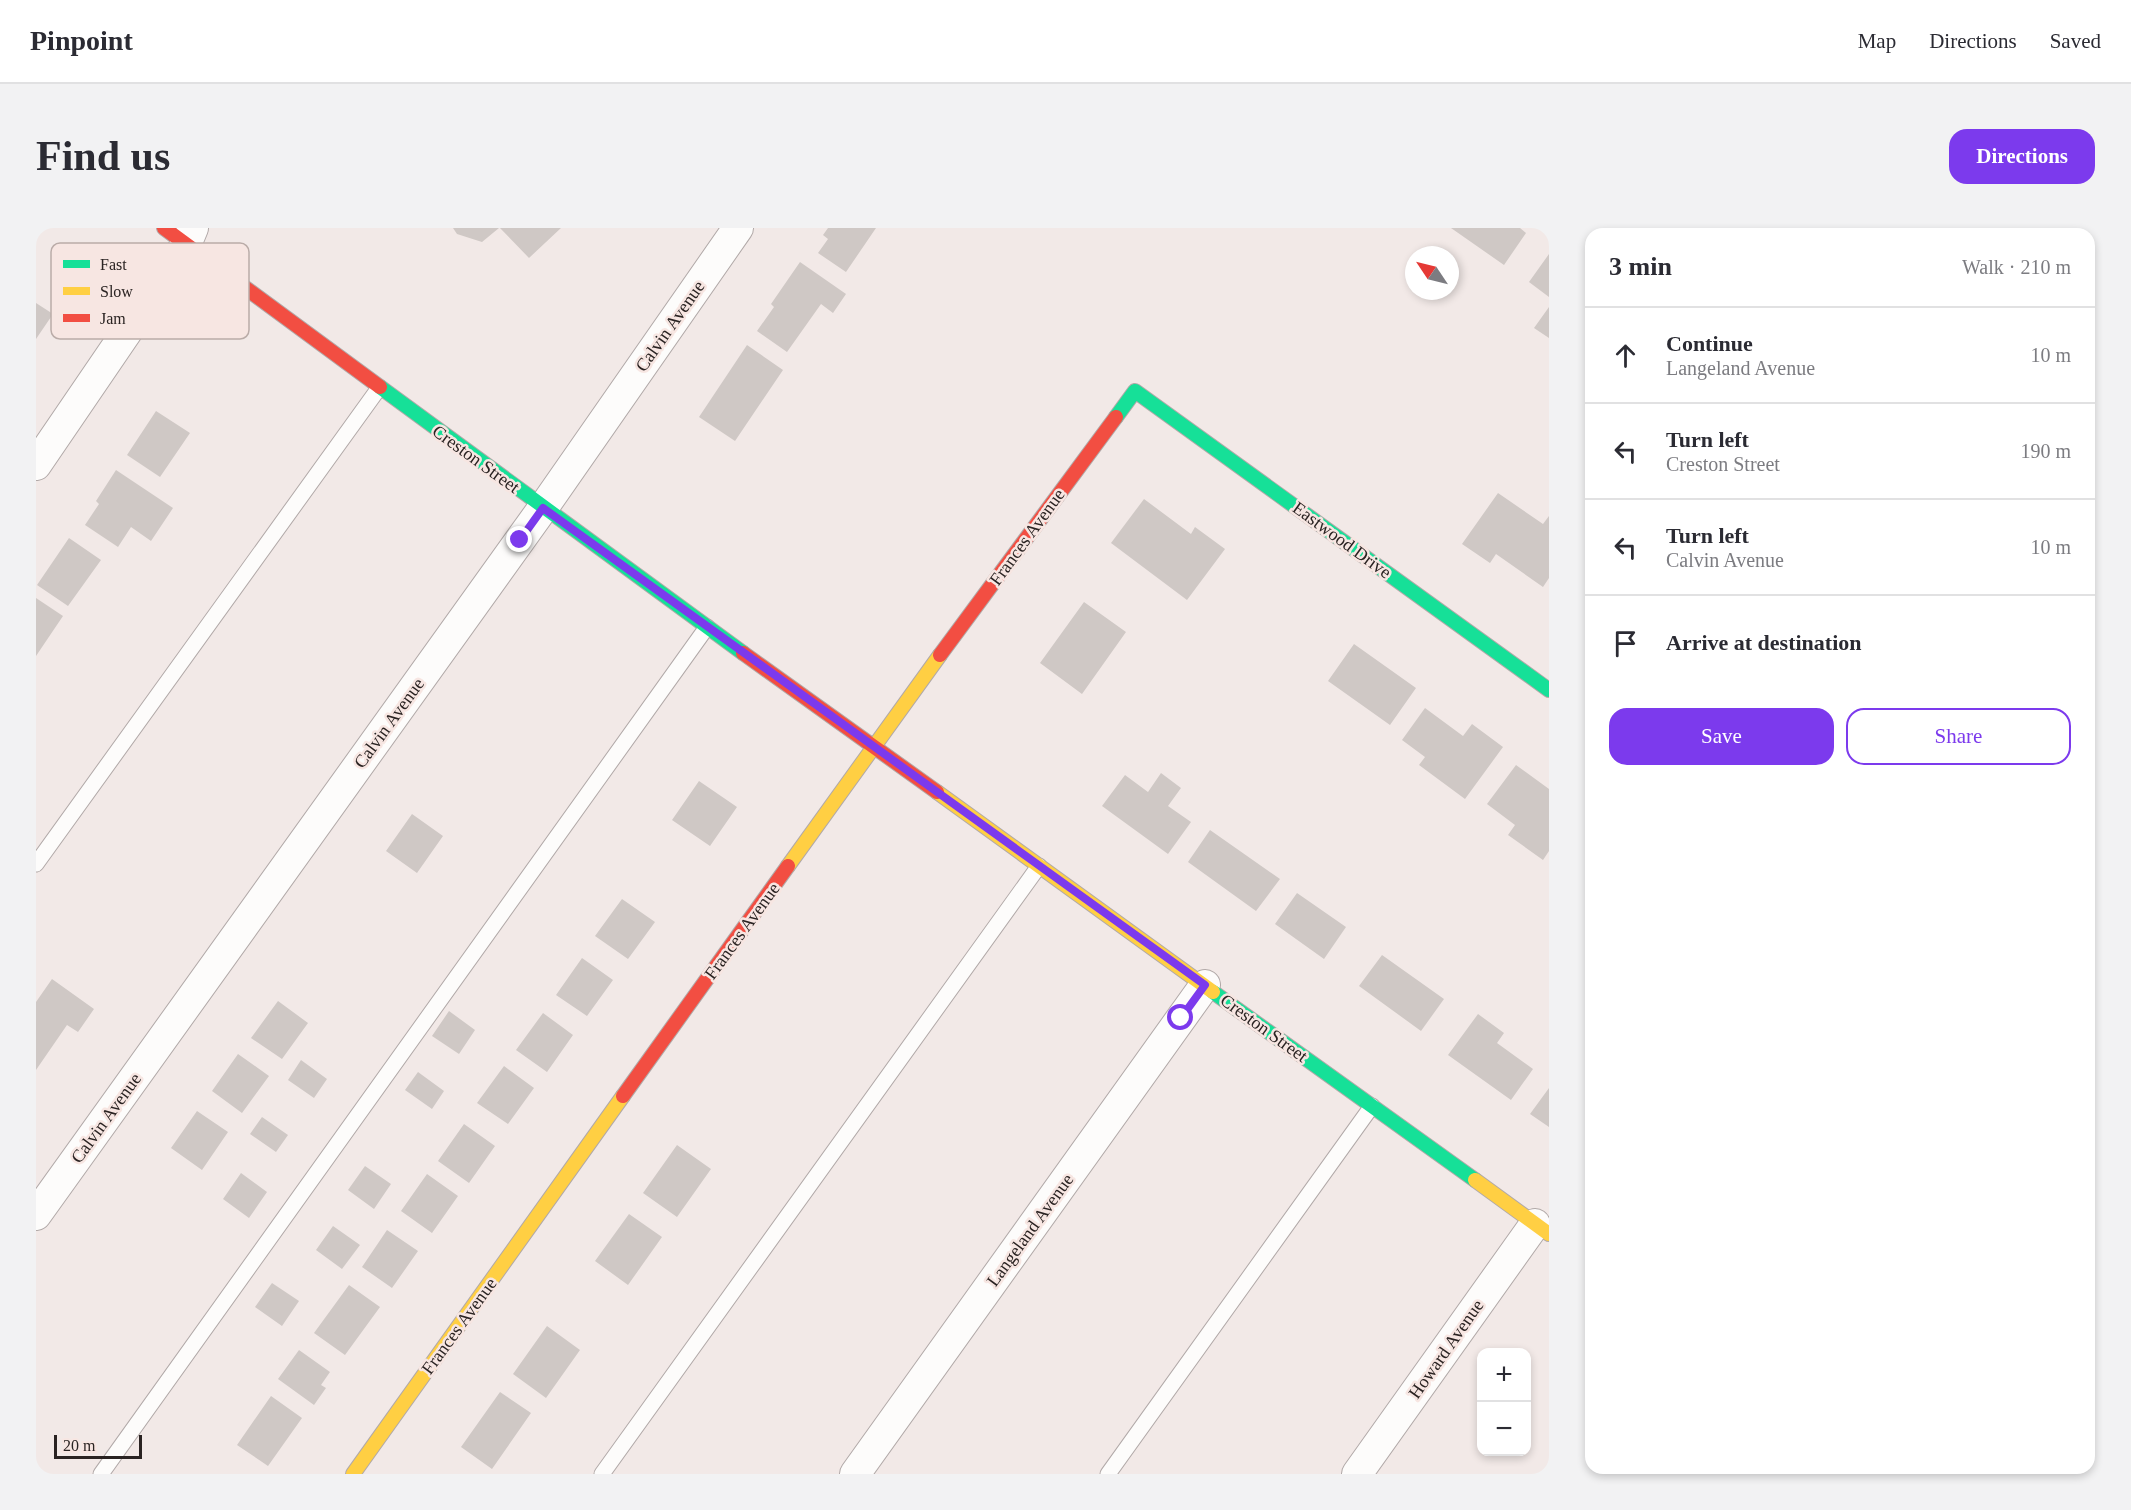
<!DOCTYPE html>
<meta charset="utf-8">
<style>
:root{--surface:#fff;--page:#f2f2f3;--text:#2b2b33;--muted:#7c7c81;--line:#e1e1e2;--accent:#7c3aed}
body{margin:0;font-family:Georgia,serif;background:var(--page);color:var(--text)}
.controls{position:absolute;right:18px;bottom:18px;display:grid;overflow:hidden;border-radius:12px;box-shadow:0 3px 9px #0003}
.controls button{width:54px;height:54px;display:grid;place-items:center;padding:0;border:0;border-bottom:2px solid var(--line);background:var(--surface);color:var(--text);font:30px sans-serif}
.compass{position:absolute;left:1369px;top:18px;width:54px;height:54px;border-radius:50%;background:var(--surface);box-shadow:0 3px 9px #0003;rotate:305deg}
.scale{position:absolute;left:18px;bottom:15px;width:88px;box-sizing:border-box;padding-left:6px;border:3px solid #2a2322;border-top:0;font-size:16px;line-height:21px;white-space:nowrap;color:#2a2322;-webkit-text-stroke:4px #f7e6e2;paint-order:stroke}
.stop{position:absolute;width:18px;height:18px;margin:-14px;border:4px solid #7c3aed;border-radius:50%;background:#fff}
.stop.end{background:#7c3aed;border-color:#fff;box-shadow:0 2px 6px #0008}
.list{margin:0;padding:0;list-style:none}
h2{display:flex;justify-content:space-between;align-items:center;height:78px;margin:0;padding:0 24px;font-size:26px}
h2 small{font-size:20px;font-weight:400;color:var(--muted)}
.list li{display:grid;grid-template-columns:39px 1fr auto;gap:18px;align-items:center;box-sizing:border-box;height:96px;padding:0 24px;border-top:2px solid var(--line)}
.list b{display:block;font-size:22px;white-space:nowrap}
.list p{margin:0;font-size:20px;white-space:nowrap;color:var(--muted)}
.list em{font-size:20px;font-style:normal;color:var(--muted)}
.actions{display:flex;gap:12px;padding:18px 24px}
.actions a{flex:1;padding:14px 0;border:2px solid var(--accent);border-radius:18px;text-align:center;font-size:21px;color:var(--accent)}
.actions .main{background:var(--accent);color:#fff}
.icon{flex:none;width:33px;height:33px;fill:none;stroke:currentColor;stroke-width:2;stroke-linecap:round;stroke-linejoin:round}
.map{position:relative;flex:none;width:1513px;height:1246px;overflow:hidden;border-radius:18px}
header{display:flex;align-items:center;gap:36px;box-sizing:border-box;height:84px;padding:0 30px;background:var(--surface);border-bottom:2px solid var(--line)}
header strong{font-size:28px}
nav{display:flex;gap:33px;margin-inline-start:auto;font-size:21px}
.intro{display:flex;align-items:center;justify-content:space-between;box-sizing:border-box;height:144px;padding:0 36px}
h1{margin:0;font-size:42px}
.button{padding:15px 27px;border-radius:18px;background:var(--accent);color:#fff;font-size:21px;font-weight:700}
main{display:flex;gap:36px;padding:0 36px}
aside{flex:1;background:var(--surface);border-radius:18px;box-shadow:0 3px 9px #0003}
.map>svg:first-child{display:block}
.building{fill:#cfc8c5}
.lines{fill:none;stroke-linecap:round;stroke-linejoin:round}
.lane-casing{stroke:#b1a9a8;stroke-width:17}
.street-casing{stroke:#b1a9a8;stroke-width:32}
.fast-casing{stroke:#b1a9a8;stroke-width:16}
.slow-casing{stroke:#b1a9a8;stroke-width:16}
.jam-casing{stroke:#b1a9a8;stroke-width:16}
.lane{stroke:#fdfcfb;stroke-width:15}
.street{stroke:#fdfcfb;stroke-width:30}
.fast{stroke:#16e098;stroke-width:14}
.slow{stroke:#ffcf43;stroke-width:14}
.jam{stroke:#f24e42;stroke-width:14}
.route{stroke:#7c3aed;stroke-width:8}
.labels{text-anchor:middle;stroke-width:5;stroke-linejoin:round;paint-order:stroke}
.street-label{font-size:18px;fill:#2a2322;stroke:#f7e6e2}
.key{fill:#f7e6e2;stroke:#baaca8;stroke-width:1.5}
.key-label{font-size:16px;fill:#2a2322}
</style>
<header>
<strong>Pinpoint</strong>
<nav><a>Map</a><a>Directions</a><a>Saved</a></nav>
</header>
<div class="intro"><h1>Find us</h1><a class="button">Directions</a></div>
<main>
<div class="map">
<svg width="1513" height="1246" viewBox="0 0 1513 1246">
<rect width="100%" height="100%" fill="#f2e9e7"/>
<path class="building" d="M417 0H463L446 14 421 6Z
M464 0H525L493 30Z
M792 0H840L810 44 782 25 792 11 787 7Z
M1415 0H1484L1490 5 1468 37Z
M1513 26V69L1493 54Z
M764 34 810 66 797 85 785 76 751 124 721 103 738 79 735 76Z
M0 75 17 86 0 111Z
M1513 79V110L1498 100Z
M711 117 747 142 699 213 663 189Z
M120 183 154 205 124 249 91 227Z
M80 242 137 280 115 313 95 299 82 319 49 297 63 276 60 273Z
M1462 265 1507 296 1513 288V350L1507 359 1460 326 1454 335 1426 316Z
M1108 271 1155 306 1159 299 1189 321 1151 372 1075 315Z
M33 310 65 332 32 378 1 357Z
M0 370 27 388 0 428Z
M1048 374 1090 404 1046 466 1004 435Z
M1318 416 1380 460 1354 497 1292 453Z
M1389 480 1427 508 1436 496 1467 519 1429 571 1383 537 1389 529 1366 512Z
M1480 537 1513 561V623L1507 632 1472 607 1479 597 1451 576Z
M1125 545 1145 560 1132 578 1155 594 1132 626 1066 578 1089 547 1112 564Z
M663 553 701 579 674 618 636 592Z
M376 586 407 608 381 645 350 623Z
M1174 602 1244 651 1220 683 1152 634Z
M1261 665 1310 699 1288 731 1239 696Z
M586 671 619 694 592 731 559 708Z
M1346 727 1408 771 1385 803 1323 758Z
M546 730 577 752 551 788 520 767Z
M16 751 58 781 42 804 31 797 0 842V774Z
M242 773 272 795 246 831 215 810Z
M413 783 439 802 423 826 396 808Z
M507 785 537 807 511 844 480 822Z
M1442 786 1468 805 1461 815 1497 841 1475 872 1412 827Z
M202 826 233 848 206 885 176 863Z
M265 832 291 851 278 870 252 852Z
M468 838 498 860 472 896 441 875Z
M382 844 408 863 396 881 369 862Z
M1513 860V899L1494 886Z
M161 883 192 904 166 942 135 920Z
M226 889 252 907 240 924 214 906Z
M428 896 459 918 433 955 402 933Z
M641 917 675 941 641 989 607 965Z
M329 938 355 956 338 981 312 962Z
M205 945 231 964 213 990 187 971Z
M391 946 422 968 396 1005 365 983Z
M593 986 626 1009 592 1057 559 1033Z
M297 998 324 1017 306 1041 280 1022Z
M351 1002 382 1023 356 1060 326 1039Z
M236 1055 263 1073 246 1098 219 1079Z
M313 1057 344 1079 309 1127 278 1105Z
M511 1098 544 1122 510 1170 477 1146Z
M263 1122 294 1144 285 1157 290 1160 278 1177 242 1151Z
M464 1164 495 1185 456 1241 425 1219Z
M235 1168 266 1190 232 1238 201 1217Z"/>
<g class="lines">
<g class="lane-casing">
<path id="lane" d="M0 636 343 160
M65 1246 671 399
M566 1246 1003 638
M1072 1246 1336 878"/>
</g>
<g class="street-casing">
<path id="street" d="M0 237 150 17 157 0
M0 987 507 280 702 0
M819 1246 1169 757
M1321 1246 1499 996"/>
</g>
<g class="fast-casing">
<path id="fast" d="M344 159 707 425
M1080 189 1099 163 1513 462
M1177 764 1439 952"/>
</g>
<g class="slow-casing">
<path id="slow" d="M901 564 1177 764
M752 638 904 427
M1439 952 1513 1006
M317 1246 587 868"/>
</g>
<g class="jam-casing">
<path id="jam" d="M128 0 344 159
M707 425 901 564
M904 427 1080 189
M587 868 752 638"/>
</g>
<use href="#lane" class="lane"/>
<use href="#street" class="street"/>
<use href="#fast" class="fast"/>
<use href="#slow" class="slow"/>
<use href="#jam" class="jam"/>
</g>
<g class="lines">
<path class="route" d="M484 312 507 280 1169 757 1145 790"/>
</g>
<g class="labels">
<g class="street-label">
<text transform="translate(634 98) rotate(-55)" y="6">Calvin Avenue</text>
<text transform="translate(440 231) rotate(36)" y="6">Creston Street</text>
<text transform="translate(991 309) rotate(-54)" y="6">Frances Avenue</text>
<text transform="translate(1306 312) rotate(36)" y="6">Eastwood Drive</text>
<text transform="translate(353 495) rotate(-54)" y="6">Calvin Avenue</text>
<text transform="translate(706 703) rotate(-54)" y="6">Frances Avenue</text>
<text transform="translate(1228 800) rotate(36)" y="6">Creston Street</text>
<text transform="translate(70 890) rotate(-54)" y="6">Calvin Avenue</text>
<text transform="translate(994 1002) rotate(-54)" y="6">Langeland Avenue</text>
<text transform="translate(423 1098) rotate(-54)" y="6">Frances Avenue</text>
<text transform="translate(1410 1121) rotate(-55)" y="6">Howard Avenue</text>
</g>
</g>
<rect x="15" y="15" width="198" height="96" rx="9" class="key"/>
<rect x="27" y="32" width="27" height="8" fill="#16e098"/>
<rect x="27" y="59" width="27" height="8" fill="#ffcf43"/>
<rect x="27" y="86" width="27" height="8" fill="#f24e42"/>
<g class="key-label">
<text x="64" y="42">Fast</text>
<text x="64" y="69">Slow</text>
<text x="64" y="96">Jam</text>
</g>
</svg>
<div class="controls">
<button>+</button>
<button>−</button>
</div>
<svg class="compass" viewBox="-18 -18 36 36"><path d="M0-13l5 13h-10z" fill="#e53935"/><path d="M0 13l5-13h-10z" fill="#7c7c81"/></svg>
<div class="scale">20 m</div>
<div class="stop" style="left:1145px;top:790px"></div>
<div class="stop end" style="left:484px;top:312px"></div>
</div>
<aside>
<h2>3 min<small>Walk · 210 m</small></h2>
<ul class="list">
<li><svg class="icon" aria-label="ahead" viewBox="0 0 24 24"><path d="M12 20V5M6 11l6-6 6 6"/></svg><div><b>Continue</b><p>Langeland Avenue</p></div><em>10 m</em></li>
<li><svg class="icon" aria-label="left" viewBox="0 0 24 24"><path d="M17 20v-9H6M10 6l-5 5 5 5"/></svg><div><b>Turn left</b><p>Creston Street</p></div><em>190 m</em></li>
<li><svg class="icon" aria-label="left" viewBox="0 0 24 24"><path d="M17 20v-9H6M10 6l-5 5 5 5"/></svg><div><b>Turn left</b><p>Calvin Avenue</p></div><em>10 m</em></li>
<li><svg class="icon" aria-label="arrive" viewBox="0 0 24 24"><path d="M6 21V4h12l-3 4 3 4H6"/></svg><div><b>Arrive at destination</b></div></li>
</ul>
<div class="actions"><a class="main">Save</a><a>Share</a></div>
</aside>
</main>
